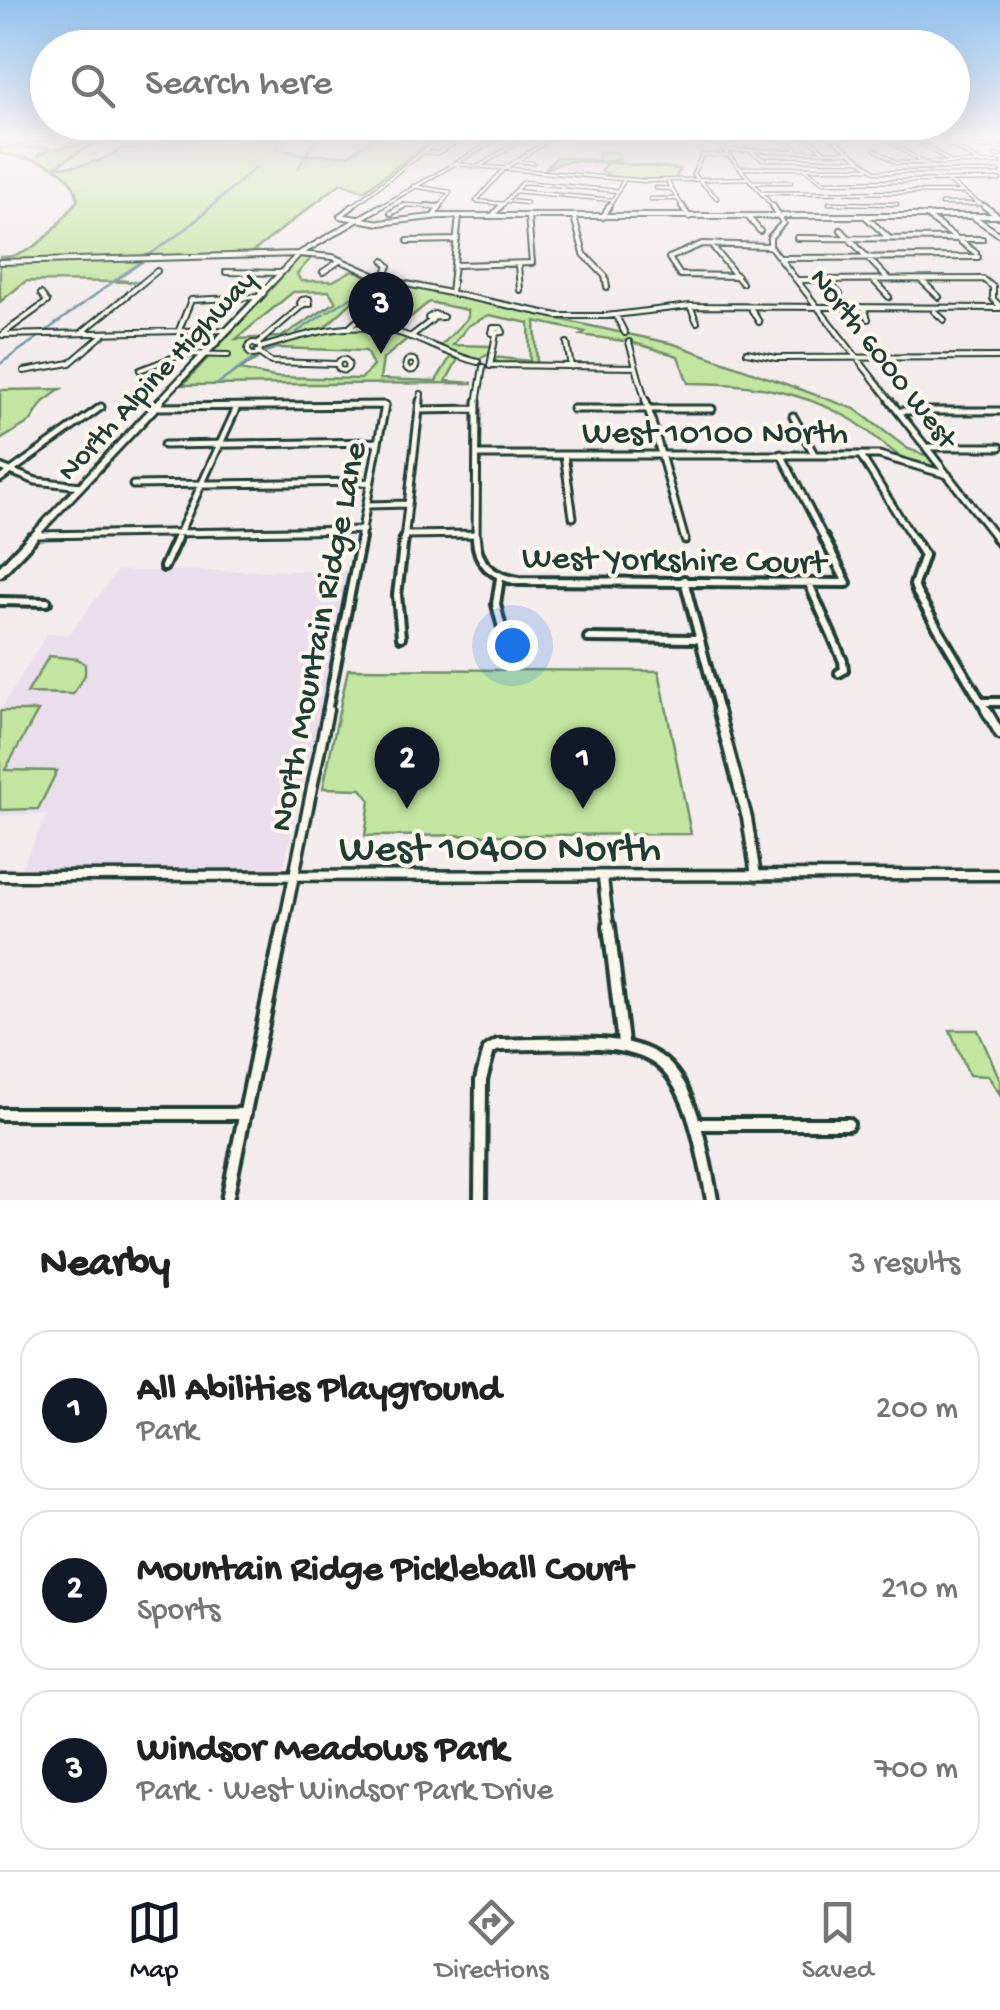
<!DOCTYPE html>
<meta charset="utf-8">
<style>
:root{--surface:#fff;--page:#f2f2f2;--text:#222;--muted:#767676;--line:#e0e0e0;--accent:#111827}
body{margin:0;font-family:"Gochi Hand",sans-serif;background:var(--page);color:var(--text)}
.you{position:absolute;left:512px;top:645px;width:35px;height:35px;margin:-25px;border:8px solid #fff;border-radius:50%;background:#1a73e8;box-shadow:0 0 0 15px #1a73e833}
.badge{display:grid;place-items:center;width:65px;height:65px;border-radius:50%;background:var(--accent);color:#fff;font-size:32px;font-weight:700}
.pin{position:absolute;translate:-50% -82px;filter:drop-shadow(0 2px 5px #0008)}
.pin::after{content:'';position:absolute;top:52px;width:35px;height:30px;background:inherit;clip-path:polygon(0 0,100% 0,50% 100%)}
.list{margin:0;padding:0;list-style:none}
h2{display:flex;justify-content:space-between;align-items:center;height:130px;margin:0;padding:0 40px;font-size:42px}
h2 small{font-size:32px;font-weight:400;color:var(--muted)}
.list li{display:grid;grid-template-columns:65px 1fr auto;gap:30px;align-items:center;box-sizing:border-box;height:160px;margin:0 20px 20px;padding:0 20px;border:2px solid var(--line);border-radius:30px}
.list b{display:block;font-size:38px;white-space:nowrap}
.list p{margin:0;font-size:32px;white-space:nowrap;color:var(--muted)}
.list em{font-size:32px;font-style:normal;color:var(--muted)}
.icon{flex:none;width:55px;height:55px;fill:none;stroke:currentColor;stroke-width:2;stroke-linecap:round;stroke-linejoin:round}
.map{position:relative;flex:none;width:1000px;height:1200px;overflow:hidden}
.search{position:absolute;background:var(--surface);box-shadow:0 10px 40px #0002;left:30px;right:30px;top:30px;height:110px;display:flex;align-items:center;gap:25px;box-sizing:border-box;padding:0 35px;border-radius:55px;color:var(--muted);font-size:38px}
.sheet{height:670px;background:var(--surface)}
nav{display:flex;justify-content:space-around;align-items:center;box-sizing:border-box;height:140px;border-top:2px solid var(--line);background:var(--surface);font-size:28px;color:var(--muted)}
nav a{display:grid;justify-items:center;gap:5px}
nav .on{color:var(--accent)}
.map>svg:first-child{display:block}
.built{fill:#eaddec}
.green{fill:#c2e59f;stroke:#70916a;stroke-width:2.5;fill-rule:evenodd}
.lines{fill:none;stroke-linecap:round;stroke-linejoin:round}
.stream{stroke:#7598aa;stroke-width:2.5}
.minor-far5-casing{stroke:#1f3d34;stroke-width:5}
.minor-far4-casing{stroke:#1f3d34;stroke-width:8}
.minor-far3-casing{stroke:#1f3d34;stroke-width:11}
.minor-far2-casing{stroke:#1f3d34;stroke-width:14}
.minor-far1-casing{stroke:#1f3d34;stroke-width:15}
.minor-casing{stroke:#1f3d34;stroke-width:18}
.major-far4-casing{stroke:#1f3d34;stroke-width:5}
.major-far3-casing{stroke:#1f3d34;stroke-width:8}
.major-far2-casing{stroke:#1f3d34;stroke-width:10}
.major-far1-casing{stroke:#1f3d34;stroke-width:12}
.major-casing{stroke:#1f3d34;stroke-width:15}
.minor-far5{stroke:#fbf7ec;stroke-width:2.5}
.minor-far4{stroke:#fbf7ec;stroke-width:4}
.minor-far3{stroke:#fbf7ec;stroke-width:5}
.minor-far2{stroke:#fbf7ec;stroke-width:6}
.minor-far1{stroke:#fbf7ec;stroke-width:8}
.minor{stroke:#fbf7ec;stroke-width:10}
.major-far4{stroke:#fbf7ec;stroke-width:2.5}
.major-far3{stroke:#fbf7ec;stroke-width:4}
.major-far2{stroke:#fbf7ec;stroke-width:5}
.major-far1{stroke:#fbf7ec;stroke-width:6}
.major{stroke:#fbf7ec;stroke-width:8}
.labels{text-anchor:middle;stroke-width:8;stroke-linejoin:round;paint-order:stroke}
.far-street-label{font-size:30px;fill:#1f3d34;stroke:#fbf7ec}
.street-label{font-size:35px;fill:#1f3d34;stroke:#fbf7ec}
.near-street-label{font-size:42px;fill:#1f3d34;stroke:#fbf7ec}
</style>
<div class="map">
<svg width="1000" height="1200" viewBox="0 0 1000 1200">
<rect width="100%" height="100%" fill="#f3ebec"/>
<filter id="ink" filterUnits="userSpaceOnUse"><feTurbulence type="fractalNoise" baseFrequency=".01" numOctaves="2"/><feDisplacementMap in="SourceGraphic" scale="20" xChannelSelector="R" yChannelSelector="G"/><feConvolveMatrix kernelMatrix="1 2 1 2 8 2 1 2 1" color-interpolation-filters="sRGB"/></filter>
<g filter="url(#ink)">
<path class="built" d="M575 139H666L662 144 691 148 680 169 650 166 643 180 541 172Z
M117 571H353L283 868 21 869 47 815H0V778L37 712 0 711 47 634H70Z"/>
<path class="green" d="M134 139H270L280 140 274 148 305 155H349L372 139H434L364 191 341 183 250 254 150 256 116 280 138 282 26 281 0 302V257C34 259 60 223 78 200 71 162 33 159 0 154V148L48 147 38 156 50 149 94 143 56 166C84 169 114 158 134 139Z
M597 152H617L620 160 603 162 680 169 675 180 603 178 609 175 601 171 606 163C580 160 562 158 542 172L557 157 600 161Z
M300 257H312L297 274 301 281H333L353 270 373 279 674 344 855 409 908 449 931 457 941 470C902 471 879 434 847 417 796 389 745 383 688 383L678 356 631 342 581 335 585 332 535 321 537 366 499 364 493 357 530 361 529 323 489 315 468 326 453 345 491 346 489 354 477 360 425 342 441 346 468 317 467 310 429 302 395 330 372 326 407 304 400 294 363 292 325 327 267 344 258 358 240 370 274 377 361 379 373 366 366 351 277 348 262 353C291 324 372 324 407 339L383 359 380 379 436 381 451 356 458 359 446 381 473 383 183 385ZM329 291 336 302 281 337 236 339 293 292Z
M61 389 43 402 31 421 0 440V390Z
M49 656 78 659 85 664V675L73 694 27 693Z
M348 669 659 671 691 834 365 836 370 800 361 789 323 788Z
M0 711H38L5 770 57 771 38 809 0 810Z
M950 1030H978L1000 1080V1094L988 1076 969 1075Z"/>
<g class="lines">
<path class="stream" d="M138 148 194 141
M125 149H135
M273 151 288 139
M298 169 315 139
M146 257 186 229 255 168
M119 277 140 263
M327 312 366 289
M46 331 117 279
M297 332 324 314
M265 352 286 342
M0 364 40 336
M216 385 253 359"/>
<g class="minor-far5-casing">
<path id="minor-far5" d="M715 139 775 209
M785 139 799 152
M810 139 824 151
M834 139 876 172H999
M887 139 923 163
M914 139 952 163
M940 139 980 162
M964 139 977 147H1000
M678 141 682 139
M0 146 45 139
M875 149 896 163H1000
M724 150 850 152
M750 151 762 159 859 160
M424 152 437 153 462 139
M995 155 1000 156
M517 161 533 163
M453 164 645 181 748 178
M481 165 523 139
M740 168H870
M804 168 823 182 1000 180
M947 181 988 209
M752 182H791
M668 183 684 209
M413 186 450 192 439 209
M655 188 671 189
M515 191 612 200
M761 193 963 192
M717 198 693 174 702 155H727
M650 199H677
M508 201 527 203
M829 203 897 204
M504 204 476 201 504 169 550 139
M941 204H979
M349 209 440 139
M399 209 406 205 437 207
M499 209 523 182 618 191
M608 209 624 180"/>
</g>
<g class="minor-far4-casing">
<path id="minor-far4" d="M353 206 340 216 380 223 440 216H1000
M427 206 437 207
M682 206 689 217
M984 206 998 216
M391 213 403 206
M492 216 501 206
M972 216 1000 235
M433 217 440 206
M574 217 584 254 605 276 607 287
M603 217 609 206
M748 217 760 231
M866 217 889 238
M929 218 976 253
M841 230 888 279
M797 238 982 239
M408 241 457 240
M770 246V237L783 223 773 206
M770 246 892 403
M713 247 742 283
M299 254 333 257 383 279 558 316H606L690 306 1000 308
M781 258 978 257
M455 265 532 263 528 216
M518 265 520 290
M226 272 281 273
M323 272 341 260
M737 276 680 275 669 258 702 244 770 246
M383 279 389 266 384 261
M798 280 983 279 993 287V299L1000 306
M874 281 889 297
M922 281 939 297
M828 282 840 294
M451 293 459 216
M309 299 310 304 300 303 302 300Z
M379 301 384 304 372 305 373 303Z
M690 306 697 322
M750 307 759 322
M864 308 868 319
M934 311 944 320
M434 314 443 317 428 318Z
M616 316 625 333
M351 326 374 306
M493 328H501L503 332 492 333Z
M179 330 191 300 258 297
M4 333 47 302 41 294
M81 333 157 271
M2 335 226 330
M410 337 432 320
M629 342 646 403
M567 343 571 367
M248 349a6 6 0 1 1 12 0a6 6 0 1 1-12 0Z
M256 345 303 305
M263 347C307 334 350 320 396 332 424 340 449 355 478 362
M257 352 271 362 336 364
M747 352 776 358 1000 357
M405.5 365a5.5 5.5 0 1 1 11 0a5.5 5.5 0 1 1-11 0Z
M337.5 365a5.5 5.5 0 1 1 11 0a5.5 5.5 0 1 1-11 0Z
M492 365 635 367
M490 366 496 334
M140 370 182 354 228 355
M24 371 70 363 105 333
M420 403 421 394
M477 403 483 367"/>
</g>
<g class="minor-far3-casing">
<path id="minor-far3" d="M646 401 685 540
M890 401 998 540
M157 407 385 405 360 540
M573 409H712
M420 410 477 409
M901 411H1000
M793 416 814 454
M164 445 378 442
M929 447H1000
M781 454 825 540
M478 455H879L948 475
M564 455 573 517
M861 456 914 540
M0 467 36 481 81 486
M0 479 101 407
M133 485 371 482
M368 505 408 504
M35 535 363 530
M405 535 475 534
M176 540 237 407
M404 540 420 401
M476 540 477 401"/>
</g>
<g class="minor-far2-casing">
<path id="minor-far2" d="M476 538C477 565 493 577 519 581L847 583 824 538
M913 538 924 555 914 585 917 593 987 712
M996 538 1000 543
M164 567 177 538
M500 578 496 604 504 636
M684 580 719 712
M810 586 843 661 844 670 839 673
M0 601 47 602
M401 637 397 595 404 538
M588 638 700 639
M982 702H1000
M327 712 361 538"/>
</g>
<g class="minor-far1-casing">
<path id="minor-far1" d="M718 710 747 818 756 876
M986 710 1000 734
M0 876 1000 875
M603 878 609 929
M283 929 328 710"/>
</g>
<g class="minor-casing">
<path id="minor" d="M609 926 623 1043
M0 1114H245
M701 1124H848
M227 1200 283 926
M480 1200 481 1080 489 1050 498 1045C658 1041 682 1031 712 1200"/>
</g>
<g class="major-far4-casing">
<path id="major-far4" d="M377 209 497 139"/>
</g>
<g class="major-far3-casing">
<path id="major-far3" d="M0 262 300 254
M260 295 299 254 381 206"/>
</g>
<g class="major-far2-casing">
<path id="major-far2" d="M158 403 263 293"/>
</g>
<g class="major-far1-casing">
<path id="major-far1" d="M30 540 161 401"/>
</g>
<g class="major-casing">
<path id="major" d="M0 572 32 538"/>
</g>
<use href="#minor-far5" class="minor-far5"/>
<use href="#minor-far4" class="minor-far4"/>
<use href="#minor-far3" class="minor-far3"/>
<use href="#minor-far2" class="minor-far2"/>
<use href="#minor-far1" class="minor-far1"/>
<use href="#minor" class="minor"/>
<use href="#major-far4" class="major-far4"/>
<use href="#major-far3" class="major-far3"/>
<use href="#major-far2" class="major-far2"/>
<use href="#major-far1" class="major-far1"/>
<use href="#major" class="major"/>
</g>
</g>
<linearGradient id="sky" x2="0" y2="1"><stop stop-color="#91c1ef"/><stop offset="0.45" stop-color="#faf6f6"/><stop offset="1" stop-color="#faf6f6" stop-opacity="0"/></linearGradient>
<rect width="1000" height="307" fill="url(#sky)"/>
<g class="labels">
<g class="far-street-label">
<text transform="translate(885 357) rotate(52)" y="10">North 6000 West</text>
<text transform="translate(155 374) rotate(-47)" y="10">North Alpine Highway</text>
</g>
<g class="street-label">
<text x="715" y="442">West 10100 North</text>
<text transform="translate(674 557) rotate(1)" y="12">West Yorkshire Court</text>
<text transform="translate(315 636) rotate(-79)" y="12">North Mountain Ridge Lane</text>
</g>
<g class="near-street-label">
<text x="500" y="859">West 10400 North</text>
</g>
</g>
</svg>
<div class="you"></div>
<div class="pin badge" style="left:583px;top:809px">1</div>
<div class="pin badge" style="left:407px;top:809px">2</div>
<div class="pin badge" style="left:381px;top:354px">3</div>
<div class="search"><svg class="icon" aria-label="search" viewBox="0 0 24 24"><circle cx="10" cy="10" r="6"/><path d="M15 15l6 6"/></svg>Search here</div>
</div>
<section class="sheet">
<h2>Nearby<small>3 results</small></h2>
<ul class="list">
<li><span class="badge">1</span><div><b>All Abilities Playground</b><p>Park</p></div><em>200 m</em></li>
<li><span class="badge">2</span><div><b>Mountain Ridge Pickleball Court</b><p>Sports</p></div><em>210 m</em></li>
<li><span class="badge">3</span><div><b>Windsor Meadows Park</b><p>Park · West Windsor Park Drive</p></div><em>700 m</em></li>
</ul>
</section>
<nav>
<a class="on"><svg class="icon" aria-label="map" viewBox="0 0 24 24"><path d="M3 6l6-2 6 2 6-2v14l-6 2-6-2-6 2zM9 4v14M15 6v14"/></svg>Map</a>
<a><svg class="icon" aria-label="directions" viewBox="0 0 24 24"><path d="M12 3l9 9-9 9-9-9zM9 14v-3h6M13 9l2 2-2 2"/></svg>Directions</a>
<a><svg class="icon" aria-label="saved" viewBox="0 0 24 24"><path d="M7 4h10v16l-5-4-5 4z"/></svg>Saved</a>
</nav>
